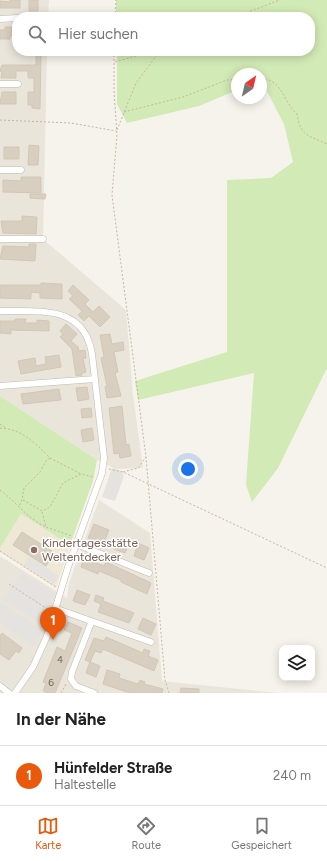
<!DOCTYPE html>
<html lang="de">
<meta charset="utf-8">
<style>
:root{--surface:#fff;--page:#f6f6f6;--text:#222;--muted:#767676;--line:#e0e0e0;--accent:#ea580c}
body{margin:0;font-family:Figtree,sans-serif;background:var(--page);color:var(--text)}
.controls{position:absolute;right:12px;bottom:12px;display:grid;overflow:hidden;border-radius:8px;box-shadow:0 2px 10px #0003}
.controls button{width:36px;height:36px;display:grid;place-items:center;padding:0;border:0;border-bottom:1px solid var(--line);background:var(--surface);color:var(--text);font:20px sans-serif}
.compass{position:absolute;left:231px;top:68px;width:36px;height:36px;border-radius:50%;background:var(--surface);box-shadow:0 2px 10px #0003;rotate:34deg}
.you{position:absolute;left:188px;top:469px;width:14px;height:14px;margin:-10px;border:3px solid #fff;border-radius:50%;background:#1a73e8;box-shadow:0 0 0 6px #1a73e833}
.badge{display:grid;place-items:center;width:26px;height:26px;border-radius:50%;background:var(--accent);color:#fff;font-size:13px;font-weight:700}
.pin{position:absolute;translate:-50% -33px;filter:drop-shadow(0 1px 2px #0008)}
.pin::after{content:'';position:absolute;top:21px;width:14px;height:12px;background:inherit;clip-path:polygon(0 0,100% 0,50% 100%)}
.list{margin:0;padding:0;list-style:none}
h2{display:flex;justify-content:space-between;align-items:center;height:52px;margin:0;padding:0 16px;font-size:17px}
h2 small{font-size:13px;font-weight:400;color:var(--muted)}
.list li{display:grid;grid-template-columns:26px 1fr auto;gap:12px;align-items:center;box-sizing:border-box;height:60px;padding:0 16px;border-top:1px solid var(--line)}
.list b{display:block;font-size:15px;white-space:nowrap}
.list p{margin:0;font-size:13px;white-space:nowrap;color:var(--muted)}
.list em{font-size:13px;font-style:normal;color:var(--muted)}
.icon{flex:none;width:22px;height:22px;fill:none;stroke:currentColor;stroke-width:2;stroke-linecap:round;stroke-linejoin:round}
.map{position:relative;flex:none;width:327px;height:693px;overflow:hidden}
.search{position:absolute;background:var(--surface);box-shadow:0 2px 10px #0003;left:12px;right:12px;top:12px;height:44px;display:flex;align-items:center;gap:10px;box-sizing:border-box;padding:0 14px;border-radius:16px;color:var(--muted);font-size:15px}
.sheet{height:112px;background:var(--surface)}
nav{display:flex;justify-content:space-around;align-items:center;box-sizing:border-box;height:56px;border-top:1px solid var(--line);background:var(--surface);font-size:11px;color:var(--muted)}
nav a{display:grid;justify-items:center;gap:2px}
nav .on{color:var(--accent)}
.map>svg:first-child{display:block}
.residential{fill:#eae5da}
.education{fill:#efe8d6}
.green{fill:#d2eab5}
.parking{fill:#e5e3e0}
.building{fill:#d8cfc1;stroke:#d3c7b4}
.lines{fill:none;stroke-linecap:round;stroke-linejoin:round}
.minor-casing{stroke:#c2bbae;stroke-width:7}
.path{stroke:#c4b79f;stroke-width:1;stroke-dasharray:2 2;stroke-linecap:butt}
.minor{stroke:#fff;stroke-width:6}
.education-dot{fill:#8d6e63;stroke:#fff;stroke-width:1.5}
.labels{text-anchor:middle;stroke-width:3;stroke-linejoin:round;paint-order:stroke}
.number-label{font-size:10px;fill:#6e675b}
.education-label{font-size:12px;fill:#785e54;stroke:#fff;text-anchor:start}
</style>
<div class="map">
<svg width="327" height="693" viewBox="0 0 327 693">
<rect width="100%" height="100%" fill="#f6f3ec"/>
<path class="residential" d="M0 0H49L48 17H17V51H47L43 239 126 310 133 395 143 468 116 469 97 460 0 396Z
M99 500 150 533 162 681 279 693H0V556L67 598 69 583Z"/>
<path class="education" d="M21 514 70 545 56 588 0 552V548Z"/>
<path class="green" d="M116 0H327V368L278 468 252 502 246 485 254 373 138 400 135 381 227 352V180L271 178 293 162 284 124 261 80V74H237V90L199 106 127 123 117 104V51H310V17H116Z
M0 396 97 460 93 481 70 545 21 514 0 548Z"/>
<path class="parking" d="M112 468 121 471 124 476 115 501 102 497Z
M29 556 59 576 54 584 24 565Z
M22 573 55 594 44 625 3 600Z
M0 603 43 630 33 646 0 623Z"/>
<path class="building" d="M10 0H20V8H0V1L10 2Z
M29 0H38V11H29Z
M5 27H15V36H10V39H0V30H5Z
M36 52H41L40 109 32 108V105H28V92H34V78H28V71H16V78H1L2 72 0 71 2 65H36Z
M2 92H16V104H0Z
M29 145 39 146 38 165H28Z
M4 147H19V159H4Z
M21 177H41V193L3 192V180L21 181Z
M30 194H46L45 199 30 198Z
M22 216 37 217 36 234 3 233 1 221H22Z
M29 244H36L35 261 0 259 3 246 29 247Z
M41 283 62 284V299L40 298V293L31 292V299L0 298V285H41Z
M73 285 89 300 85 304 93 312 99 306 110 317 100 327 89 316 84 321 78 315 82 311 69 299 73 296 68 291Z
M15 319H26L25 323H37V320L49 321V331L11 330V334L0 333V321H15Z
M66 324 77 334 71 341 78 347 79 351 85 350 86 358 83 359 86 372 82 373V375L76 376 72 349 60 337 63 334 60 331Z
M110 334 112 344 123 342 124 350 114 352 118 372 115 373 121 396 107 398 105 387 107 386 101 358 104 357 100 335Z
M59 355 61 367 21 374 18 361 35 358 36 366 46 364 45 357Z
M87 387 89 399 78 401 76 388Z
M59 389 61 400 23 404 21 394Z
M122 406 126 445 129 444 131 456 120 458 119 453 114 454 109 408Z
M91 408 92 417 82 418 81 409Z
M92 428 94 440 83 442 81 430Z
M94 524 109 530 103 545 88 538Z
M22 532 55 553 46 566 13 545Z
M118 538 129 543 125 553 114 549Z
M138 543 149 548 144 560 134 556Z
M84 558 104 566 106 562 151 583 147 594 121 582V580L99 571 98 574 81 567Z
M77 590 90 595 85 605 73 601Z
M96 595 104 598 103 601 134 613 129 623 98 612 101 604 94 601Z
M143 618 156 624 151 635 138 629Z
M68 622 82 628 55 693H48L43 691 46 683 43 682 57 647 65 651 72 633 64 630Z
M2 633 22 648 19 653 16 651 9 660 0 654V636Z
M106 637 143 653 144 649 150 651 148 656 158 660 154 671 103 649 101 653 95 651 90 662 85 660 94 638 104 641Z
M90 662 100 666 96 677 86 673Z
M107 670 120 674 119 678 138 684 140 680 145 682 144 684 163 689 162 693H130L103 684Z
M181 688 199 689V693H180Z"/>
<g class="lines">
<g class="minor-casing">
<path id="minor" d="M0 19 17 18
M0 84H18
M0 170H21
M0 239H43
M0 311C39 312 84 304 92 354L104 458 102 473 68 567 47 636 33 667 15 693
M0 386 95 379
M76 544 149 573
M57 609 151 642
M91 623 72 672 71 679 76 686 94 693
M0 686 9 693"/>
</g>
<path class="path" d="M115 17 116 0
M235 17 280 0
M114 51V91L117 135 112 195 146 457 165 680 169 693
M115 62 153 51
M261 78C284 81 282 101 297 114 301 137 308 135 327 144
M124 112 183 97 227 80 237 79
M0 120 71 123 116 131
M117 130 136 83 160 51
M0 424 6 428
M0 428C22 429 35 443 50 458L46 461 40 472 24 488 22 500 19 506
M50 458 81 474
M109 469 123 472 327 568
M123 472 138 468 146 457
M0 490C16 502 27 518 46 527
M23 500 42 511 50 507 63 483 81 474 93 477
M42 512 46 527 72 536
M0 551 56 587
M9 584 49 610
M61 693 66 684"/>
<use href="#minor" class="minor"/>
</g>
<circle class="education-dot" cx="34" cy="550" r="4"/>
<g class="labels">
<g class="number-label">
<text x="60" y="663">4</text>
<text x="51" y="686">6</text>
</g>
<g class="education-label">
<text x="42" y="547">Kindertagesstätte<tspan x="42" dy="14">Weltentdecker</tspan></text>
</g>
</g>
</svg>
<div class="controls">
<button><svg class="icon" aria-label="layers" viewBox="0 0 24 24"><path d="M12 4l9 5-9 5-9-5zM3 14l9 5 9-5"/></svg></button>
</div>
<svg class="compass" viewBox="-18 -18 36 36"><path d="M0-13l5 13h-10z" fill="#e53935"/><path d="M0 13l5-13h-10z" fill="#767676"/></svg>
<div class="you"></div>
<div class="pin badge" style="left:53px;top:640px">1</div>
<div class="search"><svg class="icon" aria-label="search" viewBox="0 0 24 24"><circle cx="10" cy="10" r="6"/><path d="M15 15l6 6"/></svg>Hier suchen</div>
</div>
<section class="sheet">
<h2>In der Nähe<small></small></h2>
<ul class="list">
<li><span class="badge">1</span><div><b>Hünfelder Straße</b><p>Haltestelle</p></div><em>240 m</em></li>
</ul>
</section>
<nav>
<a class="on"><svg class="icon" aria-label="map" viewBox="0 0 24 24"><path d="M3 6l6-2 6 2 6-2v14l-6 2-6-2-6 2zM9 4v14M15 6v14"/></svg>Karte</a>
<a><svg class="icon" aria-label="directions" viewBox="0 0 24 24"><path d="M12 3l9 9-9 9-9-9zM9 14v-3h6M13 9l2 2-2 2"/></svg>Route</a>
<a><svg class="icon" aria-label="saved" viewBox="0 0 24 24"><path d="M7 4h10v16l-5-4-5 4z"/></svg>Gespeichert</a>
</nav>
